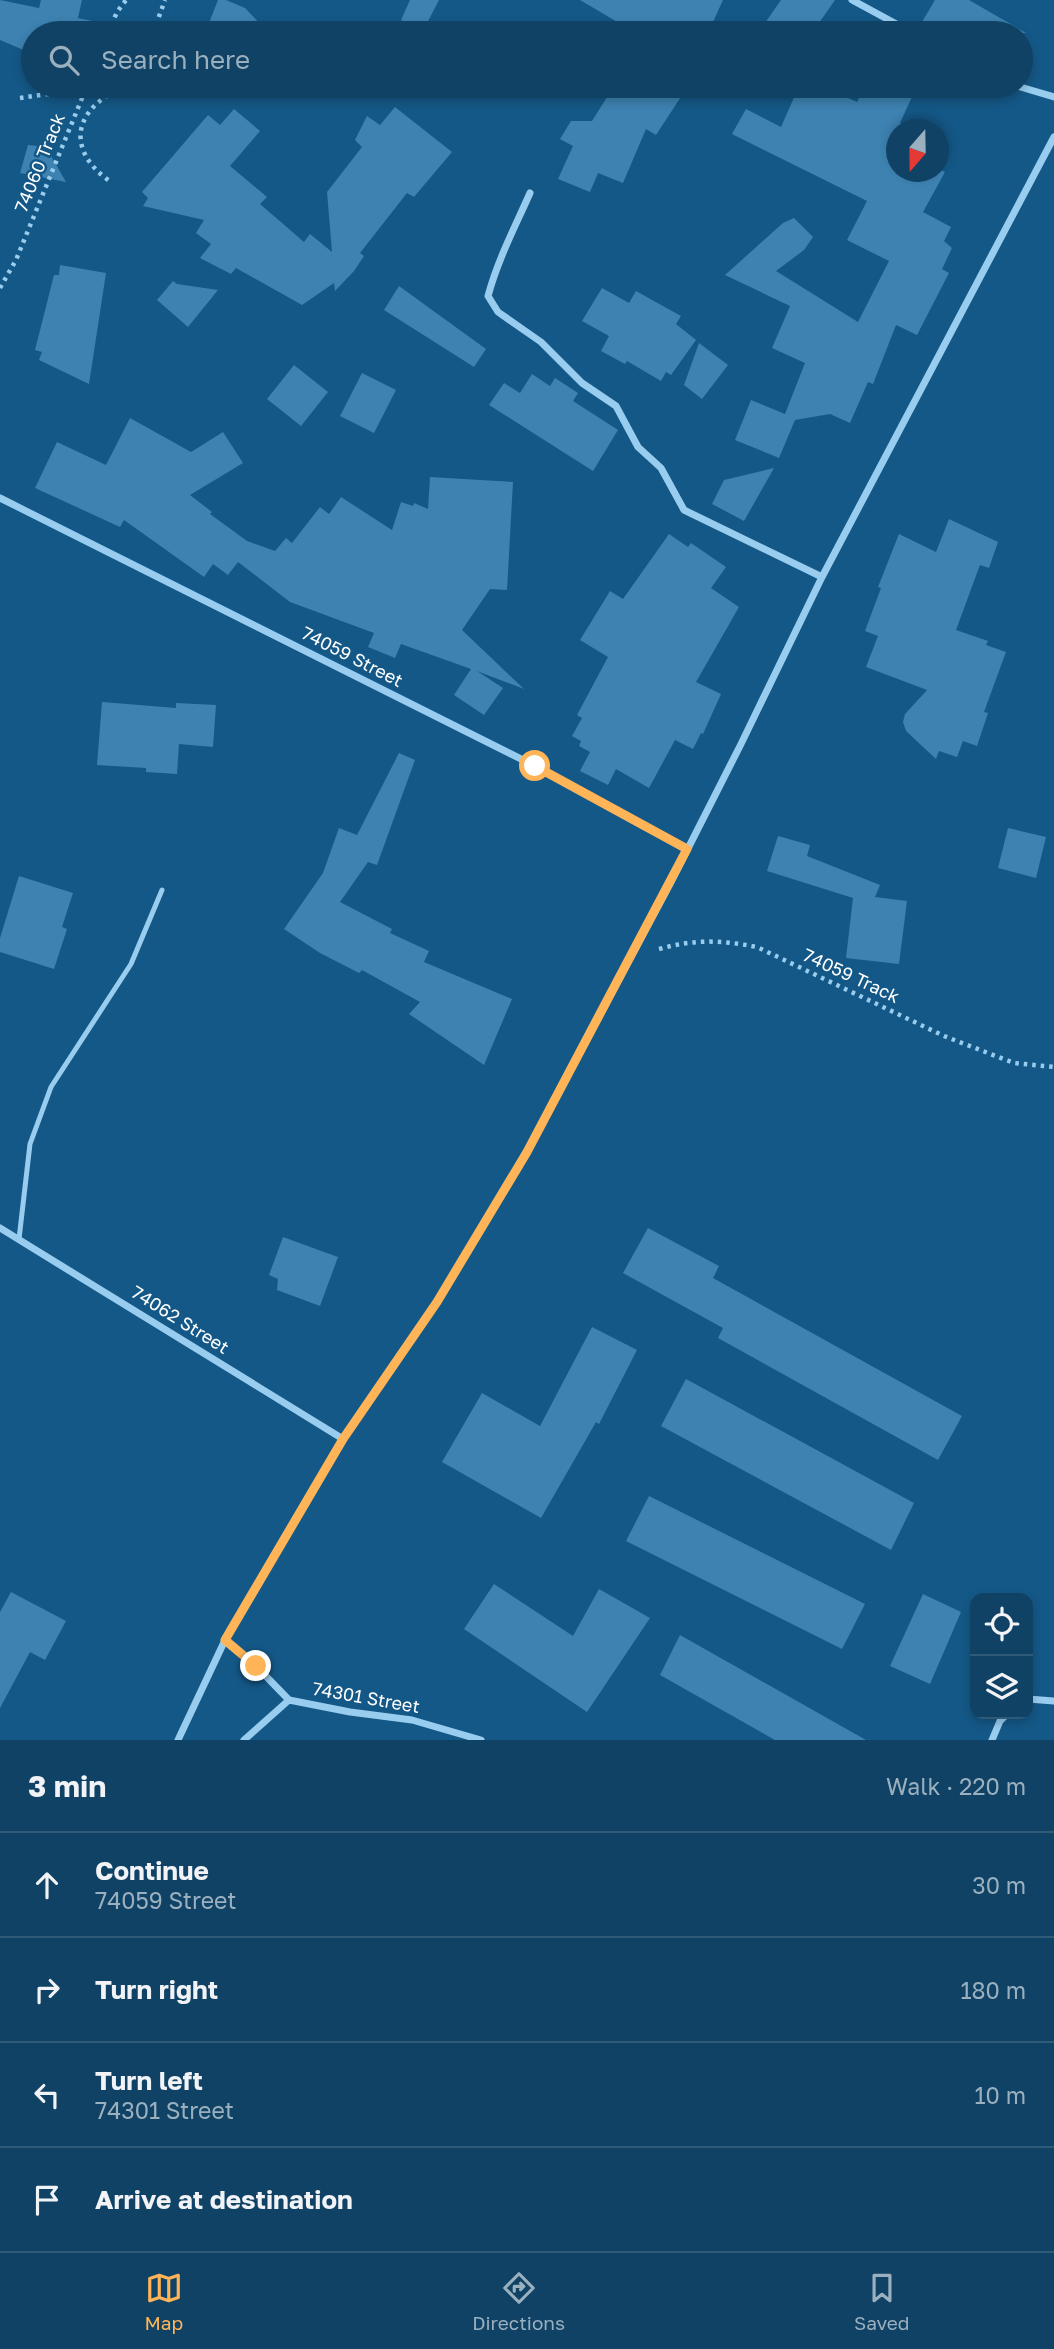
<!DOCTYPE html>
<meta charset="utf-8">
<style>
:root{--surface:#0f4265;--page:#1d4d6e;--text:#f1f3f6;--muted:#9bb0bf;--line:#2f5b79;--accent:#ffb557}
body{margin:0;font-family:"Golos Text",sans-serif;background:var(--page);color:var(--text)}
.controls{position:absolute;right:21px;bottom:21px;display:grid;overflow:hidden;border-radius:14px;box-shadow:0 4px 10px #0003}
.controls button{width:63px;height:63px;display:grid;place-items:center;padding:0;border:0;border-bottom:2px solid var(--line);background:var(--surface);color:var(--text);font:35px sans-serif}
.compass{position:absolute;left:886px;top:119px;width:63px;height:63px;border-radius:50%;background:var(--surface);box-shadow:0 4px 10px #0003;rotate:200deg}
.stop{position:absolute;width:21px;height:21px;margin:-16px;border:5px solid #ffb557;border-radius:50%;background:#fff}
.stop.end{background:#ffb557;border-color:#fff;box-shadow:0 2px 7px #0008}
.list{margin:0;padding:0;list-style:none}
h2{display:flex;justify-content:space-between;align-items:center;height:91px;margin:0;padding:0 28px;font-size:30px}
h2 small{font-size:23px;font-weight:400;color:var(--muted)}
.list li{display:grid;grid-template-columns:46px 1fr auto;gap:21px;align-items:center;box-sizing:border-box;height:105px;padding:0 28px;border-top:2px solid var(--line)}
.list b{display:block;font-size:26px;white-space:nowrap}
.list p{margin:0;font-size:23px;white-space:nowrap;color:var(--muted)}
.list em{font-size:23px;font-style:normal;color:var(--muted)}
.icon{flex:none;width:38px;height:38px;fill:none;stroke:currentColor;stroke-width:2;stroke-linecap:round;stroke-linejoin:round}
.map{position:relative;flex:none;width:1054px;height:1740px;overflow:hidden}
.search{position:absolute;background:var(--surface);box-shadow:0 4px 10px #0003;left:21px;right:21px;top:21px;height:77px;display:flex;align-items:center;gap:18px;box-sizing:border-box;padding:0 24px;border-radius:38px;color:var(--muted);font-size:26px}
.sheet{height:511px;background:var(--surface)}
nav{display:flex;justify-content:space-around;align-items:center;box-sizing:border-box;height:98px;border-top:2px solid var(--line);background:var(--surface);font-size:19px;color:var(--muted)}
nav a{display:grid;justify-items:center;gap:4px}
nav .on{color:var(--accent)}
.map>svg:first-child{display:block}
.building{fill:#3d82b1}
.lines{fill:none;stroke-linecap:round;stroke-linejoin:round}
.path{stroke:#99cdef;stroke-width:4.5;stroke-dasharray:3.5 5;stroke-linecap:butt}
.service{stroke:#99cdef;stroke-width:5}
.minor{stroke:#99cdef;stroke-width:7}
.route{stroke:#ffb557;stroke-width:9}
.labels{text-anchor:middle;stroke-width:5;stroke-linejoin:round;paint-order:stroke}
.street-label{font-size:18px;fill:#fff;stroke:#145887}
</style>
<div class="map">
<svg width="1054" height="1740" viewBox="0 0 1054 1740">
<rect width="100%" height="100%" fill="#145887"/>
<path class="building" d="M0 0 39 8 41 0H82L78 18 101 23 100 33H32L26 51 0 40Z
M218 0H226L245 8 269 33H205Z
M410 0H439L423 31 401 20Z
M580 0H723L708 33H636Z
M781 0H835L812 33H758Z
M935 0H969L1026 33H942L922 22Z
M614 86H688L656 135 646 129 623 183 598 173 590 192 558 179 573 146 560 139 571 121H592Z
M799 86H821L857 102 865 86H917L900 123 904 125 902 130H897L894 145 897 147V172H939V169L945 172 923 212 951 227 944 241 952 248 942 269 949 273 917 335 896 325 873 384 868 382 850 423 830 414 795 420 779 458 735 440 751 400 785 414 805 363 772 348 790 306 725 275 783 223 794 218 813 237 804 250 776 271 858 322 889 261 847 240 867 201 732 134 746 109 781 127Z
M395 107 452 152 414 197 407 193 360 253 364 256 354 271 335 291 334 283 302 305 236 268 231 274 200 258 211 244 196 233 204 220 143 206 148 198 142 192 208 115 220 125 234 109 260 131 230 166 267 197 260 204 304 242 310 234 332 252 327 192 362 147 355 140 367 116 380 125Z
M28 145 46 147 66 182 20 173Z
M60 265 106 273 89 384 39 360 42 352 35 350 54 275H59Z
M173 281 177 284 218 290 188 327 157 300Z
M399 286 486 349 474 367 384 310Z
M602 288 629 303 636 291 681 316 676 324 696 340 671 375 666 372 661 381 627 361 625 364 601 351 609 336 582 321Z
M699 343 728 365 702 399 684 385Z
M294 365 328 392 301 426 267 399Z
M362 373 396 390 374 433 340 416Z
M532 374 550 386 555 378 578 393 573 401 618 430 593 471 489 405 504 383 520 393Z
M130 418 191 452 223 432 243 463 190 495 212 512 210 514 247 541 275 551 286 538 292 543 320 507 329 514 341 497 392 530 401 502 413 506 414 503 428 509 430 477 513 482 507 590 490 589 462 630 524 689 477 671 503 688 484 715 454 695 471 669 401 644 395 658 368 647 374 633 290 602 238 562 228 575 213 564 204 577 124 520 120 527 35 488 57 442 106 465Z
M774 468 744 521 712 504 724 480Z
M949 519 998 542 989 568 980 565 956 630 988 641 986 645 1006 652 984 712 988 713 977 746 963 741 957 757 939 751 936 759 906 731 903 722 905 714 927 690 866 667 878 636 865 631 881 588 878 587 899 534 936 552Z
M669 534 688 547 691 543 726 567 711 588 739 607 696 682 721 694 703 734 701 733 693 749 675 740 649 788 616 769 608 785 580 771 590 752 579 746 581 741 572 736 582 718 577 715 608 657 580 640 610 591 623 599Z
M102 702 176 708V703L216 705 213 747 179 744 177 774 146 772V768L97 765Z
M399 753 415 760 377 865 368 862 340 902 392 929 390 933 429 951 424 962 512 999 484 1065 409 1014 420 1002 362 970 359 973 320 953 284 929 323 873 339 828 357 835Z
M1008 828 1046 837 1036 878 998 868Z
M778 836 810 845 807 856 880 885 875 897 907 901 899 964 846 958 853 898 767 871Z
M19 876 73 893 62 927 67 929 54 969 0 952V938Z
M648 1228 719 1266 713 1278 962 1416 938 1460 718 1338 723 1328 623 1273Z
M283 1237 338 1257 320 1306 277 1290 278 1279 269 1275Z
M592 1327 637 1350 599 1424 596 1422 541 1518 442 1462 482 1393 540 1426Z
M686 1379 914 1503 891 1550 661 1426Z
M649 1496 865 1604 842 1649 626 1541Z
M494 1584 573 1636 599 1589 650 1618 587 1712 464 1629Z
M11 1592 66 1621 45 1660 30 1652 0 1708V1612Z
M923 1594 961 1612 930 1684 890 1666Z
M680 1635 866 1740H775L660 1675Z"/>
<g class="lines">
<path class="path" d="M108 33 117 12 126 0
M153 33 165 0
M108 95C68 121 74 157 111 182
M20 98 76 90 95 95H108L114 86
M0 288 16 260 87 86
M659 949C695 939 720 940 757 947L944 1036 1014 1063 1054 1067"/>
<path class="service" d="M19 1239 30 1144 51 1087 131 964 162 890"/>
<path class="minor" d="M852 0 913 33
M1017 86 1054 97
M530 193C515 227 498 259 488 296L498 312 541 342 582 383 616 406 638 447 661 468 684 510 822 577
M0 498 535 766 687 849
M0 1228 343 1439
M225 1640 256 1666 289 1700 350 1712 412 1720 481 1740
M1028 1699 1054 1701
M178 1740 225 1640 343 1439 437 1302 527 1152 671 882 741 744 822 577 1054 137
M244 1740 289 1700
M992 1740 1000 1721 1007 1714"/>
</g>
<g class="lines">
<path class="route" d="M256 1666 225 1640 343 1439 437 1302 527 1152 687 849 535 766"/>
</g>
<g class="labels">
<g class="street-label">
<text transform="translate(40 163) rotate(-68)" y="6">74060 Track</text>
<text transform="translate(352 657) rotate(27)" y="6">74059 Street</text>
<text transform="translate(851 976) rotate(25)" y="6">74059 Track</text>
<text transform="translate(180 1320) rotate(32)" y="6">74062 Street</text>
<text transform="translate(366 1698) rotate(10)" y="6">74301 Street</text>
</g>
</g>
</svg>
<div class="controls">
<button><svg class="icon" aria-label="locate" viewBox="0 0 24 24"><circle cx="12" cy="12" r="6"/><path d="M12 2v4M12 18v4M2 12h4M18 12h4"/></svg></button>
<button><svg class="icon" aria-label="layers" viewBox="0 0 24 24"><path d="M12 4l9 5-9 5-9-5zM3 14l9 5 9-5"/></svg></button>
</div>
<svg class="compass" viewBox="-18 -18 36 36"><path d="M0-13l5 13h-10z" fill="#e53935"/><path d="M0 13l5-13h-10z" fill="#9bb0bf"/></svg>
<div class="stop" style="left:535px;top:766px"></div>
<div class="stop end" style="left:256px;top:1666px"></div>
<div class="search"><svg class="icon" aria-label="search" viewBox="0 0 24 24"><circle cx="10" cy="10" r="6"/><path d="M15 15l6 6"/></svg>Search here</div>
</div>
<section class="sheet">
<h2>3 min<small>Walk · 220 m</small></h2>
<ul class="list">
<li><svg class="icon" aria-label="ahead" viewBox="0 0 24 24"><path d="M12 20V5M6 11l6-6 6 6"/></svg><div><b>Continue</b><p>74059 Street</p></div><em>30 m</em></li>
<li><svg class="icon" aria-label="right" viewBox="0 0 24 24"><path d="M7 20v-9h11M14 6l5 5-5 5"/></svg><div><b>Turn right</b></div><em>180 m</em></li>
<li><svg class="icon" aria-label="left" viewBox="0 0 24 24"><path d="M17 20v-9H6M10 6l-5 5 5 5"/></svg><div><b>Turn left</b><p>74301 Street</p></div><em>10 m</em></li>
<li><svg class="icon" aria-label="arrive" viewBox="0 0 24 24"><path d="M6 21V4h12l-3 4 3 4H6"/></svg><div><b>Arrive at destination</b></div></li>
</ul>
</section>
<nav>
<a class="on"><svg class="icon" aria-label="map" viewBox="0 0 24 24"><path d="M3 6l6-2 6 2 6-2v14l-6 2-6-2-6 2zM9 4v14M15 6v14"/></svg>Map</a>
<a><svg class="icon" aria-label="directions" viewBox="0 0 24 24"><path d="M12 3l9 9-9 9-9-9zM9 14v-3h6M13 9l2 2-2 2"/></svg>Directions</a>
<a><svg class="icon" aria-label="saved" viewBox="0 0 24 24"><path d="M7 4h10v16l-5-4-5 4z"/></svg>Saved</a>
</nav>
